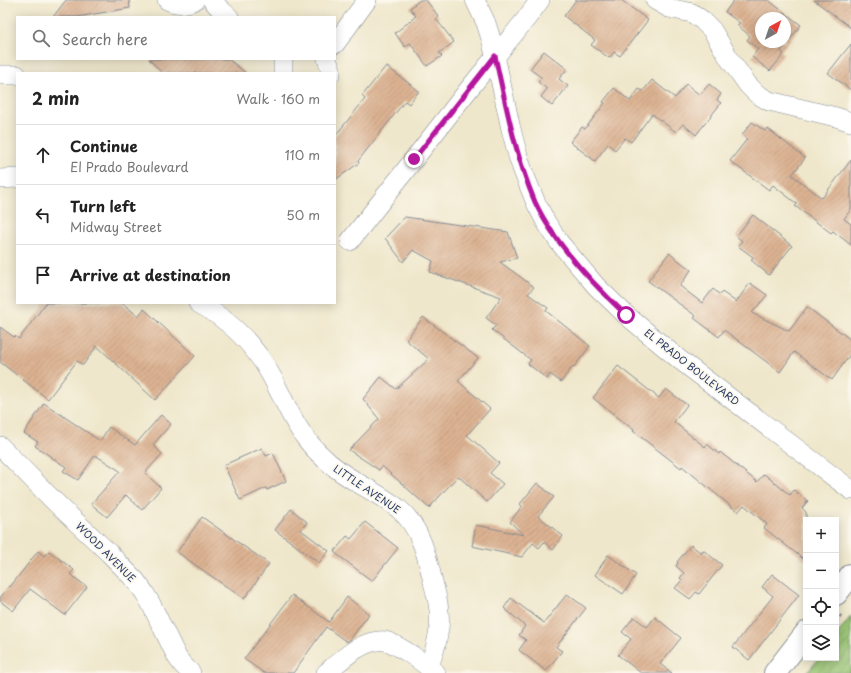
<!DOCTYPE html>
<meta charset="utf-8">
<style>
:root{--surface:#fff;--page:#f6f6f6;--text:#222;--muted:#767676;--line:#e0e0e0}
body{margin:0;font-family:"Playpen Sans",sans-serif;background:var(--page);color:var(--text)}
.controls{position:absolute;right:12px;bottom:12px;display:grid;overflow:hidden;border-radius:0px;box-shadow:0 2px 10px #0003}
.controls button{width:36px;height:36px;display:grid;place-items:center;padding:0;border:0;border-bottom:1px solid var(--line);background:var(--surface);color:var(--text);font:20px sans-serif}
.compass{position:absolute;left:755px;top:12px;width:36px;height:36px;border-radius:50%;background:var(--surface);box-shadow:0 2px 10px #0003;rotate:40deg}
.stop{position:absolute;width:12px;height:12px;margin:-9px;border:3px solid #b5179e;border-radius:50%;background:#fff}
.stop.end{background:#b5179e;border-color:#fff;box-shadow:0 1px 4px #0008}
.list{margin:0;padding:0;list-style:none}
h2{display:flex;justify-content:space-between;align-items:center;height:52px;margin:0;padding:0 16px;font-size:17px}
h2 small{font-size:13px;font-weight:400;color:var(--muted)}
.list li{display:grid;grid-template-columns:26px 1fr auto;gap:12px;align-items:center;box-sizing:border-box;height:60px;padding:0 16px;border-top:1px solid var(--line)}
.list b{display:block;font-size:15px;white-space:nowrap}
.list p{margin:0;font-size:13px;white-space:nowrap;color:var(--muted)}
.list em{font-size:13px;font-style:normal;color:var(--muted)}
.icon{flex:none;width:22px;height:22px;fill:none;stroke:currentColor;stroke-width:2;stroke-linecap:round;stroke-linejoin:round}
.map{position:relative;flex:none;width:851px;height:673px;overflow:hidden}
.search{position:absolute;background:var(--surface);box-shadow:0 2px 10px #0003;left:16px;top:16px;width:320px;height:44px;display:flex;align-items:center;gap:10px;box-sizing:border-box;padding:0 14px;border-radius:0px;color:var(--muted);font-size:15px}
.panel{position:absolute;background:var(--surface);box-shadow:0 2px 10px #0003;left:16px;top:72px;width:320px;height:232px;border-radius:0px}
.map>svg:first-child{display:block}
.garden{fill:url(#garden-furrows);stroke:#587867}
.building{fill:url(#building-hatch);fill-rule:evenodd}
.lines{fill:none;stroke-linecap:round;stroke-linejoin:round}
.minor-casing{stroke:#858b94;stroke-width:20}
.secondary-casing{stroke:#858b94;stroke-width:24}
.path{stroke:#858b94;stroke-width:2.5;stroke-dasharray:3 3;stroke-linecap:butt}
.minor{stroke:#fff;stroke-width:19}
.secondary{stroke:#fff;stroke-width:22}
.route{stroke:#b5179e;stroke-width:5}
.labels{text-anchor:middle;stroke-width:3.5;stroke-linejoin:round;paint-order:stroke}
.street-label{font-size:10px;fill:#1b2f5e;stroke:#fbf7ec}
</style>
<div class="map">
<svg width="851" height="673" viewBox="0 0 851 673">
<defs>
<pattern id="garden-furrows" width="10" height="10" patternUnits="userSpaceOnUse"><rect width="10" height="10" fill="#95c270"/><path d="M-1 1l2-2M0 10L10 0M9 11l2-2" fill="none" stroke="#799e5f"/></pattern>
<pattern id="building-hatch" width="6" height="6" patternUnits="userSpaceOnUse"><rect width="6" height="6" fill="#dcb292"/><path d="M-1 1l2-2M0 6l6-6M5 7l2-2" fill="none" stroke="#bc9980"/></pattern>
</defs>
<rect width="100%" height="100%" fill="#fbf7ec"/>
<filter id="ink" filterUnits="userSpaceOnUse"><feTurbulence type="fractalNoise" baseFrequency=".025" numOctaves="2"/><feDisplacementMap in="SourceGraphic" scale="8" xChannelSelector="R" yChannelSelector="G"/><feConvolveMatrix kernelMatrix="1 2 1 2 8 2 1 2 1" color-interpolation-filters="sRGB"/></filter>
<filter id="wash" filterUnits="userSpaceOnUse"><feTurbulence type="fractalNoise" baseFrequency=".012" numOctaves="4" result="noise"/><feDisplacementMap in="SourceGraphic" scale="16" xChannelSelector="R" yChannelSelector="G"/><feGaussianBlur stdDeviation="0.9" result="paint"/><feColorMatrix in="noise" values="0 0 0 0 0 0 0 0 0 0 0 0 0 0 0 0 0 1.4 0 .05"/><feComposite in="paint" operator="in"/></filter>
<g filter="url(#wash)">
<rect width="100%" height="100%" fill="#efe7cb"/>
<path class="garden" d="M851 616V673H807L819 658H836V636Z"/>
<g id="blocks">
<path class="building" d="M66 0H129L130 8 77 17H53Z
M420 0H426L439 17 436 19 454 42 439 53 442 56 427 66 410 43 405 47 395 33 416 16 410 8Z
M576 0H621L648 20 620 56 614 52 609 58 591 45 595 40 564 16Z
M734 0H768L801 25 781 51 784 54 770 71 752 57 758 49 747 40 750 36 737 25 740 23 725 12ZM761 18H785V42H761Z
M814 0H851V28Z
M851 44V90L828 73Z
M544 51 567 69 559 79 568 86 552 106 541 97 547 89 538 82 542 78 530 69Z
M149 59H228L246 73H162Z
M386 66 419 91 409 104 405 101 358 161 359 163 335 180V136L365 99 362 96Z
M652 80 675 98 686 84 700 95 709 84 721 94 717 100 721 103 696 135 683 124 676 132 652 114 631 142 625 138 615 150 608 144 595 161 570 142 582 127 585 129 605 103 603 102 614 88 630 101 639 89 643 91Z
M752 122 765 131 767 128 805 158 792 175 822 198 851 160V209L844 219 851 224V245L833 231 831 233 795 206 797 204 773 185 769 190 730 161 747 139 742 135Z
M753 215 792 246 769 275 751 260 753 257 738 246 742 241 736 236Z
M405 217 508 232 517 258 500 262 534 287 528 294 548 308 546 311 590 346 574 367 573 366 561 382 550 374 547 379 537 371 528 364 531 360 492 330 496 325 486 318 501 297 430 272 433 261 413 250 403 262 385 238Z
M669 253 691 270 680 286 702 303 713 289 720 295 722 292 736 302 750 283 767 295 752 313 789 331 807 307 851 340V353L832 380 794 352 780 372 724 330 719 337 694 318 696 316 648 281Z
M46 303H122L138 316 144 309 195 356 155 400 97 346 83 365 77 361 48 399 0 362V327L14 337 15 336 19 339Z
M423 317 478 358 458 381 490 409 467 435 499 463 490 473 503 484 487 502 458 476 429 508 382 466 379 470 349 450 379 419 363 399 381 377 396 389 429 359 406 340Z
M618 366 659 398 666 389 687 405 674 422 705 447 707 444 719 454 720 452 757 482 764 474 790 495 794 490 808 501 802 508 806 512V561L764 528 767 524 744 505 738 512 682 466 681 468 633 431 634 430 593 398Z
M44 403 100 441 109 427 135 445 161 415 171 424 153 445 162 454 145 473 161 488 142 510 126 495 107 517 91 504 120 471 95 455 78 480 63 471 66 467 35 446 38 442 24 433Z
M262 448 266 456 273 453 286 481 267 490 266 488 240 500 224 465Z
M537 483 554 497 538 516 563 536 553 550 544 542 539 548 533 543 522 557 472 546 476 525 524 535 510 522 522 506 520 504Z
M291 509 307 522 301 530 329 551 319 563 275 530Z
M202 517 269 564 244 599 177 552Z
M365 522 398 548 372 581 334 552 347 536 351 539Z
M691 545 701 553 703 550 722 565 699 594 696 592 690 599 675 588 682 580 680 578 684 573 676 566 678 563 677 562Z
M38 551 44 556 49 551 74 570 70 574 87 587 65 615 30 589 13 611 0 601V598L9 586 10 587Z
M608 555 636 575 623 594 595 575Z
M772 574 799 595 749 660 733 647 773 596 762 587Z
M567 594 586 608 556 647 562 651 546 671 519 650 526 640 519 635 525 626 504 608 511 598 544 623Z
M292 595 329 622 347 597 369 614 350 640 347 642 326 627 293 673H264L244 659Z
M634 617 647 627 655 617 681 638 660 664 672 673H641L618 655 631 639 622 632Z"/>
</g>
</g>
<g filter="url(#ink)">
<use href="#blocks" fill-opacity="0" stroke="#858b94" stroke-width="1"/>
<g class="lines">
<g class="minor-casing">
<path id="minor" d="M167 0C177 5 185 5 195 0
M212 0 221 10 229 17
M475 0 486 23 492 42 511 129 518 156 523 171 536 203 546 222 559 242 596 286 626 315 680 360 851 490
M655 0 669 8 692 13 702 20 712 30 730 60 748 85 757 94 769 101 836 117 851 122
M335 44 367 0
M283 59V73
M327 59 331 70V73
M0 75H17
M0 179 17 178
M350 241 469 89 526 19 540 0
M198 303C230 320 255 346 272 377 275 382 277 388 280 393 288 410 296 426 307 440 321 458 339 472 358 483 372 491 386 499 399 509 420 527 427 555 433 582 437 597 441 613 439 629 437 643 434 655 428 667
M0 446 55 502 109 553 136 581 144 592 151 604 177 657 182 664 191 673
M326 673C341 660 364 638 385 641 398 644 425 664 436 673"/>
</g>
<g class="secondary-casing">
<path id="secondary" d="M836 594 851 575
M775 673 806 633"/>
</g>
<path class="path" d="M836 622 843 613"/>
<use href="#minor" class="minor"/>
<use href="#secondary" class="secondary"/>
</g>
</g>
<g class="lines" filter="url(#ink)">
<path class="route" d="M414 159 495 56C506 105 515 155 535 202 554 243 593 284 626 315"/>
</g>
<g class="labels">
<g class="street-label">
<text transform="translate(692 367) rotate(38)" y="4">EL PRADO BOULEVARD</text>
<text transform="translate(367 489) rotate(34)" y="4">LITTLE AVENUE</text>
<text transform="translate(106 552) rotate(45)" y="4">WOOD AVENUE</text>
</g>
</g>
</svg>
<div class="controls">
<button>+</button>
<button>−</button>
<button><svg class="icon" aria-label="locate" viewBox="0 0 24 24"><circle cx="12" cy="12" r="6"/><path d="M12 2v4M12 18v4M2 12h4M18 12h4"/></svg></button>
<button><svg class="icon" aria-label="layers" viewBox="0 0 24 24"><path d="M12 4l9 5-9 5-9-5zM3 14l9 5 9-5"/></svg></button>
</div>
<svg class="compass" viewBox="-18 -18 36 36"><path d="M0-13l5 13h-10z" fill="#e53935"/><path d="M0 13l5-13h-10z" fill="#767676"/></svg>
<div class="stop" style="left:626px;top:315px"></div>
<div class="stop end" style="left:414px;top:159px"></div>
<div class="search"><svg class="icon" aria-label="search" viewBox="0 0 24 24"><circle cx="10" cy="10" r="6"/><path d="M15 15l6 6"/></svg>Search here</div>
<section class="panel">
<h2>2 min<small>Walk · 160 m</small></h2>
<ul class="list">
<li><svg class="icon" aria-label="ahead" viewBox="0 0 24 24"><path d="M12 20V5M6 11l6-6 6 6"/></svg><div><b>Continue</b><p>El Prado Boulevard</p></div><em>110 m</em></li>
<li><svg class="icon" aria-label="left" viewBox="0 0 24 24"><path d="M17 20v-9H6M10 6l-5 5 5 5"/></svg><div><b>Turn left</b><p>Midway Street</p></div><em>50 m</em></li>
<li><svg class="icon" aria-label="arrive" viewBox="0 0 24 24"><path d="M6 21V4h12l-3 4 3 4H6"/></svg><div><b>Arrive at destination</b></div></li>
</ul>
</section>
</div>
